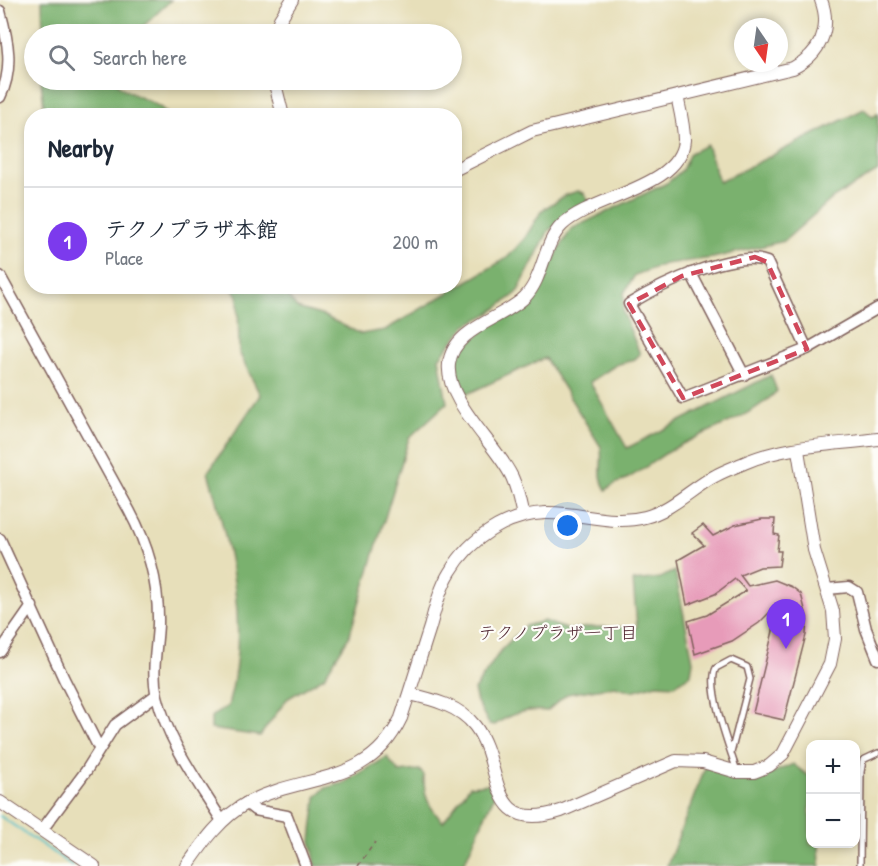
<!DOCTYPE html>
<meta charset="utf-8">
<style>
:root{--surface:#fff;--page:#f6f6f7;--text:#1f2937;--muted:#747a83;--line:#e0e1e3;--accent:#7c3aed}
body{margin:0;font-family:"Patrick Hand","Klee One",sans-serif;background:var(--page);color:var(--text)}
.controls{position:absolute;right:18px;bottom:18px;display:grid;overflow:hidden;border-radius:12px;box-shadow:0 3px 9px #0003}
.controls button{width:54px;height:54px;display:grid;place-items:center;padding:0;border:0;border-bottom:2px solid var(--line);background:var(--surface);color:var(--text);font:30px sans-serif}
.compass{position:absolute;left:734px;top:18px;width:54px;height:54px;border-radius:50%;background:var(--surface);box-shadow:0 3px 9px #0003;rotate:167deg}
.you{position:absolute;left:568px;top:526px;width:21px;height:21px;margin:-15px;border:4px solid #fff;border-radius:50%;background:#1a73e8;box-shadow:0 0 0 9px #1a73e833}
.badge{display:grid;place-items:center;width:39px;height:39px;border-radius:50%;background:var(--accent);color:#fff;font-size:20px;font-weight:700}
.pin{position:absolute;translate:-50% -50px;filter:drop-shadow(0 2px 3px #0008)}
.pin::after{content:'';position:absolute;top:32px;width:21px;height:18px;background:inherit;clip-path:polygon(0 0,100% 0,50% 100%)}
.list{margin:0;padding:0;list-style:none}
h2{display:flex;justify-content:space-between;align-items:center;height:78px;margin:0;padding:0 24px;font-size:26px}
h2 small{font-size:20px;font-weight:400;color:var(--muted)}
.list li{display:grid;grid-template-columns:39px 1fr auto;gap:18px;align-items:center;box-sizing:border-box;height:108px;padding:0 24px;border-top:2px solid var(--line)}
.list b{display:block;font-size:22px;white-space:nowrap}
.list p{margin:0;font-size:20px;white-space:nowrap;color:var(--muted)}
.list em{font-size:20px;font-style:normal;color:var(--muted)}
.icon{flex:none;width:33px;height:33px;fill:none;stroke:currentColor;stroke-width:2;stroke-linecap:round;stroke-linejoin:round}
.map{position:relative;flex:none;width:878px;height:866px;overflow:hidden}
.search{position:absolute;background:var(--surface);box-shadow:0 3px 9px #0003;left:24px;top:24px;width:438px;height:66px;display:flex;align-items:center;gap:15px;box-sizing:border-box;padding:0 21px;border-radius:33px;color:var(--muted);font-size:22px}
.panel{position:absolute;background:var(--surface);box-shadow:0 3px 9px #0003;left:24px;top:108px;width:438px;height:186px;border-radius:24px}
.map>svg:first-child{display:block}
.forest{fill:#7ab16e;stroke:#62684c;stroke-width:1.5}
.lines{fill:none;stroke-linecap:round;stroke-linejoin:round}
.stream{stroke:#55c2cc;stroke-width:2}
.building{fill:#e79bb9}
.service-casing{stroke:#81625d;stroke-width:8}
.minor-casing{stroke:#81625d;stroke-width:13}
.tertiary-casing{stroke:#81625d;stroke-width:14}
.path{stroke:#81625d;stroke-width:1.5;stroke-dasharray:4.5 4.5;stroke-linecap:butt}
.service{stroke:#fff;stroke-width:5}
.minor{stroke:#fff;stroke-width:10}
.tertiary{stroke:#fff;stroke-width:12}
.marked{fill:none;stroke:#d1495b;stroke-width:4.5;stroke-dasharray:12 8;stroke-linejoin:round}
.labels{text-anchor:middle;stroke-width:4.5;stroke-linejoin:round;paint-order:stroke}
.neighbourhood-label{font-size:18px;fill:#4a1f2b;stroke:#fdfcf7}
</style>
<div class="map">
<svg width="878" height="866" viewBox="0 0 878 866">
<rect width="100%" height="100%" fill="#fdfcf7"/>
<filter id="ink" filterUnits="userSpaceOnUse"><feTurbulence type="fractalNoise" baseFrequency=".0167" numOctaves="2"/><feDisplacementMap in="SourceGraphic" scale="12" xChannelSelector="R" yChannelSelector="G"/><feConvolveMatrix kernelMatrix="1 2 1 2 8 2 1 2 1" color-interpolation-filters="sRGB"/></filter>
<filter id="wash" filterUnits="userSpaceOnUse"><feTurbulence type="fractalNoise" baseFrequency=".008" numOctaves="4" result="noise"/><feDisplacementMap in="SourceGraphic" scale="24" xChannelSelector="R" yChannelSelector="G"/><feGaussianBlur stdDeviation="1.35" result="paint"/><feColorMatrix in="noise" values="0 0 0 0 0 0 0 0 0 0 0 0 0 0 0 0 0 1.4 0 .05"/><feComposite in="paint" operator="in"/></filter>
<g filter="url(#wash)">
<rect width="100%" height="100%" fill="#e7dfba"/>
<path class="forest" d="M42 0H171L135 34H43Z
M41 80H115C127 98 156 98 168 115H45Z
M864 109 873 117 878 113V171L833 198 784 241 713 258 665 264 635 275 624 293 623 312 640 354 635 359 616 365 590 382 627 448 771 375 777 391C750 419 706 430 673 449 658 457 645 469 630 477 622 482 613 483 606 490 597 476 603 463 601 447L545 358 467 394C462 382 452 366 457 353L488 327 529 302 571 229 667 183 682 170 690 153 707 145 719 182Z
M578 191 584 193 590 203 549 230 517 293 490 313 466 325 439 358 447 403 409 438 349 637 324 677 287 699 260 736 211 729V717L228 706C250 627 231 550 208 472L260 395 239 352 238 296 230 287H280L297 308 324 316 361 334 385 330 507 258 525 238 542 210 566 195Z
M675 571 693 661 691 674 675 685 656 684 632 691 615 686 567 694 547 711C526 709 511 713 495 725L489 724 477 702 474 690 501 650 525 626 544 621 569 630 589 627H637L633 581 660 578Z
M387 757 399 772 419 770 424 775C423 796 429 807 443 822L470 786 489 784 494 796 463 866H316L311 841 316 797 325 788 344 783Z
M708 760 749 783 793 764 810 777V844H819L820 866H667Z"/>
<g class="lines">
<path class="stream" d="M0 816 73 866"/>
</g>
<g id="blocks">
<path class="building" d="M762 519H775L774 534 779 535 777 551H781L779 566 760 567 740 575 748 586 775 580 792 587 801 594 807 617 806 635 784 720 753 713 773 631 776 606 759 623 732 641 695 654 688 621 707 615 746 591 735 579 715 594 687 605 678 560 704 545 692 533 703 525 713 536 735 525Z"/>
</g>
</g>
<g filter="url(#ink)">
<use href="#blocks" fill-opacity="0" stroke="#81625d" stroke-width="1.5"/>
<g class="lines">
<g class="service-casing">
<path id="service" d="M731 753 750 679 747 667 731 660 716 668C706 687 730 750 737 771
M860 866 861 772 863 760 878 753"/>
</g>
<g class="minor-casing">
<path id="minor" d="M0 11C8 40 14 69 0 97
M691 273 744 375
M0 276 129 510C148 545 159 584 158 624 157 649 151 672 157 696 168 742 198 782 222 821
M807 349 767 262C735 248 659 286 629 304L683 398 807 349 878 308
M0 539 64 679 99 748
M827 589 849 587 857 592 866 629 878 659
M0 652 32 606
M246 803 255 810 287 816 306 866
M42 830 86 771 115 725 156 695"/>
</g>
<g class="tertiary-casing">
<path id="tertiary" d="M274 34 280 19 292 0
M274 80 283 116
M454 170 532 131 793 68C820 54 832 29 821 0
M523 516C520 503 518 490 512 477 497 445 445 401 449 364 453 328 503 319 525 297 544 277 543 244 562 225 592 196 681 188 684 140 684 125 680 110 677 96
M409 694C432 699 460 706 475 726 505 765 484 836 561 811L676 761 703 762 737 772H754L769 766 783 754 830 664 835 639 833 611 814 550 798 450
M0 802 94 866
M187 866C203 843 221 817 247 803 305 772 368 788 401 718 411 688 420 658 430 627 435 609 440 588 450 572 470 538 507 514 546 513 581 512 610 526 645 517 672 510 692 488 715 476 724 471 735 467 744 463 785 445 834 445 878 439"/>
</g>
<path class="path" d="M358 866 375 842"/>
<use href="#service" class="service"/>
<use href="#minor" class="minor"/>
<use href="#tertiary" class="tertiary"/>
</g>
</g>
<path class="marked" d="M755 257 767 262 807 349 683 398 629 304 682 276Z"/>
<g class="labels">
<g class="neighbourhood-label">
<text x="558" y="639">テクノプラザ一丁目</text>
</g>
</g>
</svg>
<div class="controls">
<button>+</button>
<button>−</button>
</div>
<svg class="compass" viewBox="-18 -18 36 36"><path d="M0-13l5 13h-10z" fill="#e53935"/><path d="M0 13l5-13h-10z" fill="#747a83"/></svg>
<div class="you"></div>
<div class="pin badge" style="left:786px;top:649px">1</div>
<div class="search"><svg class="icon" aria-label="search" viewBox="0 0 24 24"><circle cx="10" cy="10" r="6"/><path d="M15 15l6 6"/></svg>Search here</div>
<section class="panel">
<h2>Nearby<small></small></h2>
<ul class="list">
<li><span class="badge">1</span><div><b>テクノプラザ本館</b><p>Place</p></div><em>200 m</em></li>
</ul>
</section>
</div>
